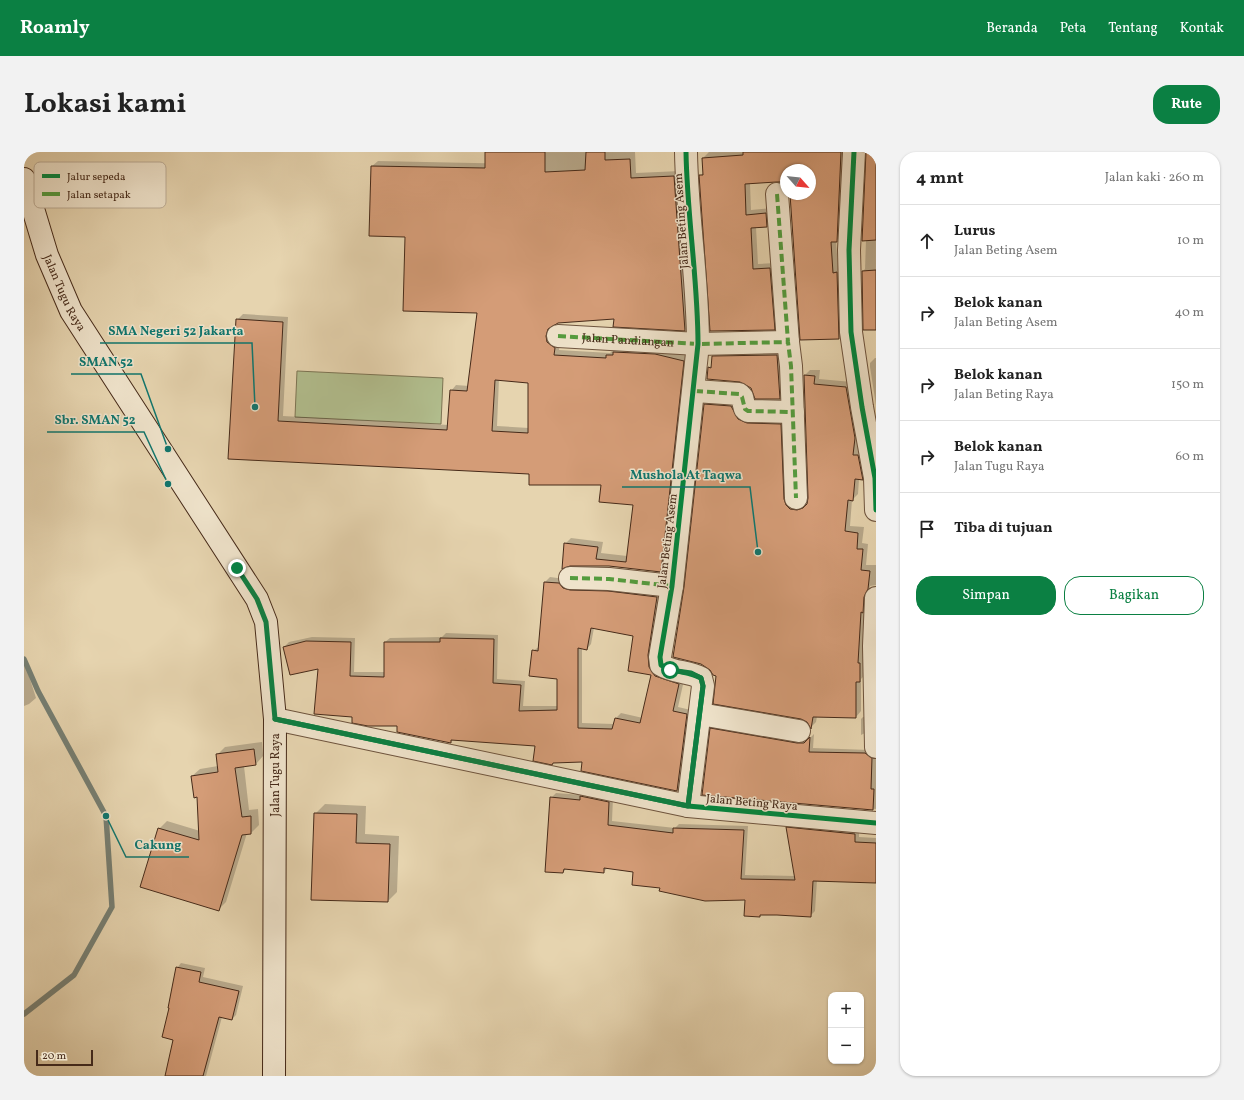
<!DOCTYPE html>
<html lang="id">
<meta charset="utf-8">
<style>
:root{--surface:#fff;--page:#f2f2f2;--text:#222;--muted:#767676;--line:#e0e0e0;--accent:#0b8043}
body{margin:0;font-family:Vollkorn,serif;background:var(--page);color:var(--text)}
.controls{position:absolute;right:12px;bottom:12px;display:grid;overflow:hidden;border-radius:8px;box-shadow:0 1px 3px #0004}
.controls button{width:36px;height:36px;display:grid;place-items:center;padding:0;border:0;border-bottom:1px solid var(--line);background:var(--surface);color:var(--text);font:20px sans-serif}
.compass{position:absolute;left:756px;top:12px;width:36px;height:36px;border-radius:50%;background:var(--surface);box-shadow:0 1px 3px #0004;rotate:117deg}
.scale{position:absolute;left:12px;bottom:10px;width:57px;box-sizing:border-box;padding-left:4px;border:2px solid #462a19;border-top:0;font-size:11px;line-height:14px;white-space:nowrap;color:#462a19;-webkit-text-stroke:3px #efe3cb;paint-order:stroke}
.stop{position:absolute;width:12px;height:12px;margin:-9px;border:3px solid #0b8043;border-radius:50%;background:#fff}
.stop.end{background:#0b8043;border-color:#fff;box-shadow:0 1px 4px #0008}
.list{margin:0;padding:0;list-style:none}
h2{display:flex;justify-content:space-between;align-items:center;height:52px;margin:0;padding:0 16px;font-size:17px}
h2 small{font-size:13px;font-weight:400;color:var(--muted)}
.list li{display:grid;grid-template-columns:26px 1fr auto;gap:12px;align-items:center;box-sizing:border-box;height:72px;padding:0 16px;border-top:1px solid var(--line)}
.list b{display:block;font-size:15px;white-space:nowrap}
.list p{margin:0;font-size:13px;white-space:nowrap;color:var(--muted)}
.list em{font-size:13px;font-style:normal;color:var(--muted)}
.actions{display:flex;gap:8px;padding:12px 16px}
.actions a{flex:1;padding:9px 0;border:1px solid var(--accent);border-radius:16px;text-align:center;font-size:14px;color:var(--accent)}
.actions .main{background:var(--accent);color:#fff}
.icon{flex:none;width:22px;height:22px;fill:none;stroke:currentColor;stroke-width:2;stroke-linecap:round;stroke-linejoin:round}
.map{position:relative;flex:none;width:852px;height:924px;overflow:hidden;border-radius:16px}
header{display:flex;align-items:center;gap:24px;box-sizing:border-box;height:56px;padding:0 20px;background:var(--accent);color:#fff}
header strong{font-size:19px}
nav{display:flex;gap:22px;margin-inline-start:auto;font-size:14px}
.intro{display:flex;align-items:center;justify-content:space-between;box-sizing:border-box;height:96px;padding:0 24px}
h1{margin:0;font-size:28px}
.button{padding:10px 18px;border-radius:16px;background:var(--accent);color:#fff;font-size:14px;font-weight:700}
main{display:flex;gap:24px;padding:0 24px}
aside{flex:1;background:var(--surface);border-radius:16px;box-shadow:0 1px 3px #0004}
.map>svg:first-child{display:block}
.green{fill:#b1bd8d;stroke:#7c7453}
.shadow{fill:#0003;fill-rule:evenodd}
.lines{fill:none;stroke-linecap:round;stroke-linejoin:round}
.stream{stroke:#767f73;stroke-width:5.5}
.building{fill:#d49c77;stroke:#462a19;fill-rule:evenodd}
.minor-casing{stroke:#6e543e;stroke-width:24}
.secondary-casing{stroke:#462a19;stroke-width:24}
.minor{stroke:#efe3cb;stroke-width:22}
.secondary{stroke:#efe3cb;stroke-width:22}
.quiet{stroke:#549c3e;stroke-width:4;stroke-dasharray:8 4;stroke-linecap:butt}
.cycleway-casing{stroke:#efe3cb;stroke-width:8}
.cycleway{stroke:#00873e;stroke-width:5}
.route{stroke:#0b8043;stroke-width:5}
.labels{text-anchor:middle;stroke-width:3;stroke-linejoin:round;paint-order:stroke}
.street-label{font-size:12px;fill:#462a19;stroke:#efe3cb}
.key{fill:#efe3cb;stroke:#bcac96;stroke-width:1}
.key-label{font-size:11px;fill:#462a19}
.leader{fill:none;stroke:#0f766e;stroke-width:1.5}
.callout-dot{fill:#0f766e;stroke:#efe3cb;stroke-width:1.5}
.callout-label{font-size:13px;text-anchor:middle;font-weight:bold;fill:#0f766e;stroke:#efe3cb;stroke-width:3;stroke-linejoin:round;paint-order:stroke}
</style>
<header>
<strong>Roamly</strong>
<nav><a>Beranda</a><a>Peta</a><a>Tentang</a><a>Kontak</a></nav>
</header>
<div class="intro"><h1>Lokasi kami</h1><a class="button">Rute</a></div>
<main>
<div class="map">
<svg width="852" height="924" viewBox="0 0 852 924">
<rect width="100%" height="100%" fill="#e6d4af"/>
<filter id="stains"><feTurbulence type="fractalNoise" baseFrequency=".005" numOctaves="4"/><feColorMatrix values="0 0 0 0 .2 0 0 0 0 .09 0 0 0 0 .02 0 0 0 .5 -.17"/></filter>
<radialGradient id="worn" r=".72"><stop offset=".6" stop-color="#630" stop-opacity="0"/><stop offset="1" stop-color="#630" stop-opacity=".3"/></radialGradient>
<path class="green" d="M273 219 419 226 417 272 271 265Z"/>
<path class="shadow" d="M495 0H611L612 21 656 19 666 172 661 178 591 166 533 170 528 173 527 177 536 190 535 198 586 201 589 198 637 197 665 204 642 414 637 419 585 414 546 412 541 392 547 386 579 390 577 401 603 404 610 353 578 332 506 321 206 306 213 168 219 162 264 165 259 264 425 273 427 239 432 233 445 234 454 160 382 84 348 14 354 9 494 12ZM475 227 505 231V276L473 274Z
M685 0H822L818 83 812 89 814 116 818 115 821 180 815 186 767 42H786V18H762V32L759 30 726 31 727 58 747 56 748 69 743 74 732 75 734 112 751 111 756 171 750 177 676 24 680 20 679 6Z
M843 0H852V177L839 119 841 117 842 88Z
M756 200 759 243 755 246 685 216 689 212V205L693 201Z
M851 206H852V253L846 215V211Z
M786 218H796L795 227 828 230 844 321 838 327H835L834 342 828 348 826 374 840 375 838 391 844 392 842 413H852V433L846 434 845 439 841 523 837 527V559L832 565 793 564 792 570 787 575 784 569 694 523 661 435 681 253 687 247 713 249 762 267 779 353 784 352 785 346 781 223Z
M526 425 638 440 628 497 660 528 654 555 667 558 658 633 653 638 512 593 429 588 427 590 374 573 329 565 295 515 260 495 265 490 288 485 331 486 330 520H361V490L366 486 418 485 422 481 474 483 473 527 501 529 499 554H534V526L509 499 516 494 521 430ZM570 476 611 483 605 518 628 522 619 566 597 561 592 566 590 572 558 571V496L563 497 567 492Z
M0 508 12 546 5 552 0 554Z
M839 565H841V581L837 583V567Z
M692 573 778 587H785L790 582 789 596 846 598 852 602V657L679 642 687 577Z
M238 590 239 604 232 612 220 614 225 658 234 657 235 673 227 681H223L202 750 194 758 135 677 143 669 176 679 174 644 168 624 176 617 194 614 193 603 201 595Z
M562 640 589 646 588 669 651 676 655 672 724 674 721 723 771 724 764 676 768 671 835 677V685L852 686V730L793 728 791 759 786 764 737 762 736 764 722 747 637 735 610 719 584 715 580 720 542 717 539 720 527 646 532 641 558 643Z
M301 652 342 654 341 682 375 684 373 740 364 749 291 662Z
M157 811 181 816 179 825 219 834 212 863 208 867 198 865 182 924H142L150 887 147 856 153 816Z"/>
<g class="lines">
<path class="stream" d="M0 507 14 539 82 664 88 755 50 823 0 862"/>
</g>
<path class="building" d="M461 0H521V20L561 18 562 0H581V8L606 7 607 26 650 24 661 179 589 175 590 167 534 171 524 177 522 184 523 190 531 196 530 203 582 206V203H589V200L631 202 660 209 637 420 585 414H546L538 417 540 391 574 395 572 407 602 410 609 353 575 350 577 333H505V322L204 307 212 167 259 170 254 269 423 278 426 238 443 239 453 161 379 159 381 85 345 84 347 14 461 16ZM471 228 504 231V281L468 279Z
M719 0H817L813 90H807L809 121 813 120 815 187 776 188 766 42H786V18H762V34L758 30H752L721 32 722 63 742 61 743 75 727 76 729 117 746 116 751 178 686 179 675 23H679L678 6 719 3Z
M842 0H852V88L838 89Z
M852 118V178H839L838 119Z
M753 203 756 247H731L727 236 716 230 683 227 684 215 687 216 688 204Z
M780 223 791 224 790 232 822 235 831 286 829 303H834L839 328 831 327 829 349 824 348 821 379 834 381 833 397H839L837 418 846 419 844 437 840 445 839 461 837 460 834 511H836V530H832V566L789 565 787 577 783 570 777 567 689 552 692 524 689 523 686 518 677 512 649 505 660 435 680 252 707 254 714 267 723 271 757 272 760 347 762 353 766 357 773 358 779 356 783 352 784 346Z
M520 430 535 431 539 436 546 438 584 439 633 445 624 503 625 515 631 524 655 532 649 559 663 562 653 639 557 619 558 610 529 611 528 613 509 609 511 594 427 588V591L373 580V574H344L328 571V565L290 562 294 517 266 523 259 495 282 489 327 490 326 524 360 525V490H416V486L470 487 469 531 497 533 495 559 533 558V527L505 524 508 498 514 499ZM567 476 609 484 604 519 627 523 616 571 591 566 588 577 554 576V496L563 498Z
M686 576 773 591H780L786 585 785 600 841 601 848 606 847 637H850L849 658 678 643Z
M230 597 232 613 211 616 218 665 227 664V682L218 683 195 759 116 735 134 676 175 688 173 645 170 646 167 624 194 620 192 602Z
M556 644 585 650 584 673 649 681V676L720 678 717 727 771 728 762 675 831 682V690L852 691V731L789 729 787 765 753 763H736V765L720 764 721 748 681 749 635 739 636 736 608 733 609 720 580 716V721L540 717 539 721 521 720 526 645 556 648Z
M290 661 333 662 332 691 366 692 364 750 287 748Z
M152 815 177 820 175 830 215 839 208 868 195 865 179 924H141L149 888 138 885 145 856H144Z"/>
<g class="lines">
<g class="minor-casing">
<g id="minor">
<path d="M662 0C663 64 674 128 674 192L648 434 636 505 637 513C650 521 664 519 677 526L679 534 664 654"/>
<path d="M830 0 825 98 827 180 838 255 851 326 852 358"/>
<path d="M753 42 764 190 767 214 772 346"/>
<path id="s1" d="M534 184 674 192 764 190"/>
<path d="M671 239 715 242 718 245 721 257 724 259 769 260"/>
<path d="M546 426 585 427 648 434"/>
<path d="M852 446 850 494 852 595"/>
<path d="M676 562 775 579"/>
<path d="M251 567 664 654 852 671"/>
</g>
</g>
<g class="secondary-casing">
<g id="secondary">
<path id="s2" d="M0 27 23 103 47 159 233 447 242 470 251 567 250 924"/>
</g>
</g>
<use href="#minor" class="minor"/>
<use href="#secondary" class="secondary"/>
<path class="quiet" d="M753 42 764 190 767 214 772 346
M534 184 674 192 764 190
M671 239 715 242 718 245 721 257 724 259 769 260
M546 426 585 427 648 434"/>
<g class="cycleway-casing">
<path id="cycleway" d="M662 0C663 64 674 128 674 192L648 434 636 505 637 513C650 521 664 519 677 526L679 534 664 654
M830 0 825 98 827 180 838 255 851 326 852 358
M251 567 664 654 852 671"/>
</g>
<use href="#cycleway" class="cycleway"/>
</g>
<g class="lines">
<path class="route" d="M213 416 233 447 242 470 251 567 664 654 679 534 677 526 667 521 646 518"/>
</g>
<g class="labels">
<g class="street-label">
<text transform="translate(657 69) rotate(-94)" y="4">Jalan Beting Asem</text>
<text dy="4" stroke="none"><textPath href="#s2" startOffset="121">Jalan Tugu Raya</textPath></text>
<text dy="4" stroke="none"><textPath href="#s1" startOffset="70">Jalan Pandiangan</textPath></text>
<text transform="translate(643 389) rotate(-83)" y="4">Jalan Beting Asem</text>
<text transform="translate(251 623) rotate(-90)" y="4">Jalan Tugu Raya</text>
<text transform="translate(728 650) rotate(5)" y="4">Jalan Beting Raya</text>
</g>
</g>
<rect x="10" y="10" width="132" height="46" rx="6" class="key"/>
<rect x="18" y="22" width="18" height="4" fill="#00873e"/>
<rect x="18" y="40" width="18" height="4" fill="#549c3e"/>
<g class="key-label">
<text x="43" y="28">Jalur sepeda</text>
<text x="43" y="46">Jalan setapak</text>
</g>
<path class="leader" d="M231 255L228 191H76M144 297L117 222H47M144 332L120 280H23M734 400L726 335H598M82 664L102 705H165"/>
<g class="callout-dot">
<circle cx="231" cy="255" r="4"/>
<circle cx="144" cy="297" r="4"/>
<circle cx="144" cy="332" r="4"/>
<circle cx="734" cy="400" r="4"/>
<circle cx="82" cy="664" r="4"/>
</g>
<g class="callout-label">
<text x="152" y="183">SMA Negeri 52 Jakarta</text>
<text x="82" y="214">SMAN 52</text>
<text x="71" y="272">Sbr. SMAN 52</text>
<text x="662" y="327">Mushola At Taqwa</text>
<text x="134" y="697">Cakung</text>
</g>
<rect width="100%" height="100%" filter="url(#stains)"/>
<rect width="100%" height="100%" fill="url(#worn)"/>
</svg>
<div class="controls">
<button>+</button>
<button>−</button>
</div>
<svg class="compass" viewBox="-18 -18 36 36"><path d="M0-13l5 13h-10z" fill="#e53935"/><path d="M0 13l5-13h-10z" fill="#767676"/></svg>
<div class="scale">20 m</div>
<div class="stop" style="left:646px;top:518px"></div>
<div class="stop end" style="left:213px;top:416px"></div>
</div>
<aside>
<h2>4 mnt<small>Jalan kaki · 260 m</small></h2>
<ul class="list">
<li><svg class="icon" aria-label="ahead" viewBox="0 0 24 24"><path d="M12 20V5M6 11l6-6 6 6"/></svg><div><b>Lurus</b><p>Jalan Beting Asem</p></div><em>10 m</em></li>
<li><svg class="icon" aria-label="right" viewBox="0 0 24 24"><path d="M7 20v-9h11M14 6l5 5-5 5"/></svg><div><b>Belok kanan</b><p>Jalan Beting Asem</p></div><em>40 m</em></li>
<li><svg class="icon" aria-label="right" viewBox="0 0 24 24"><path d="M7 20v-9h11M14 6l5 5-5 5"/></svg><div><b>Belok kanan</b><p>Jalan Beting Raya</p></div><em>150 m</em></li>
<li><svg class="icon" aria-label="right" viewBox="0 0 24 24"><path d="M7 20v-9h11M14 6l5 5-5 5"/></svg><div><b>Belok kanan</b><p>Jalan Tugu Raya</p></div><em>60 m</em></li>
<li><svg class="icon" aria-label="arrive" viewBox="0 0 24 24"><path d="M6 21V4h12l-3 4 3 4H6"/></svg><div><b>Tiba di tujuan</b></div></li>
</ul>
<div class="actions"><a class="main">Simpan</a><a>Bagikan</a></div>
</aside>
</main>
